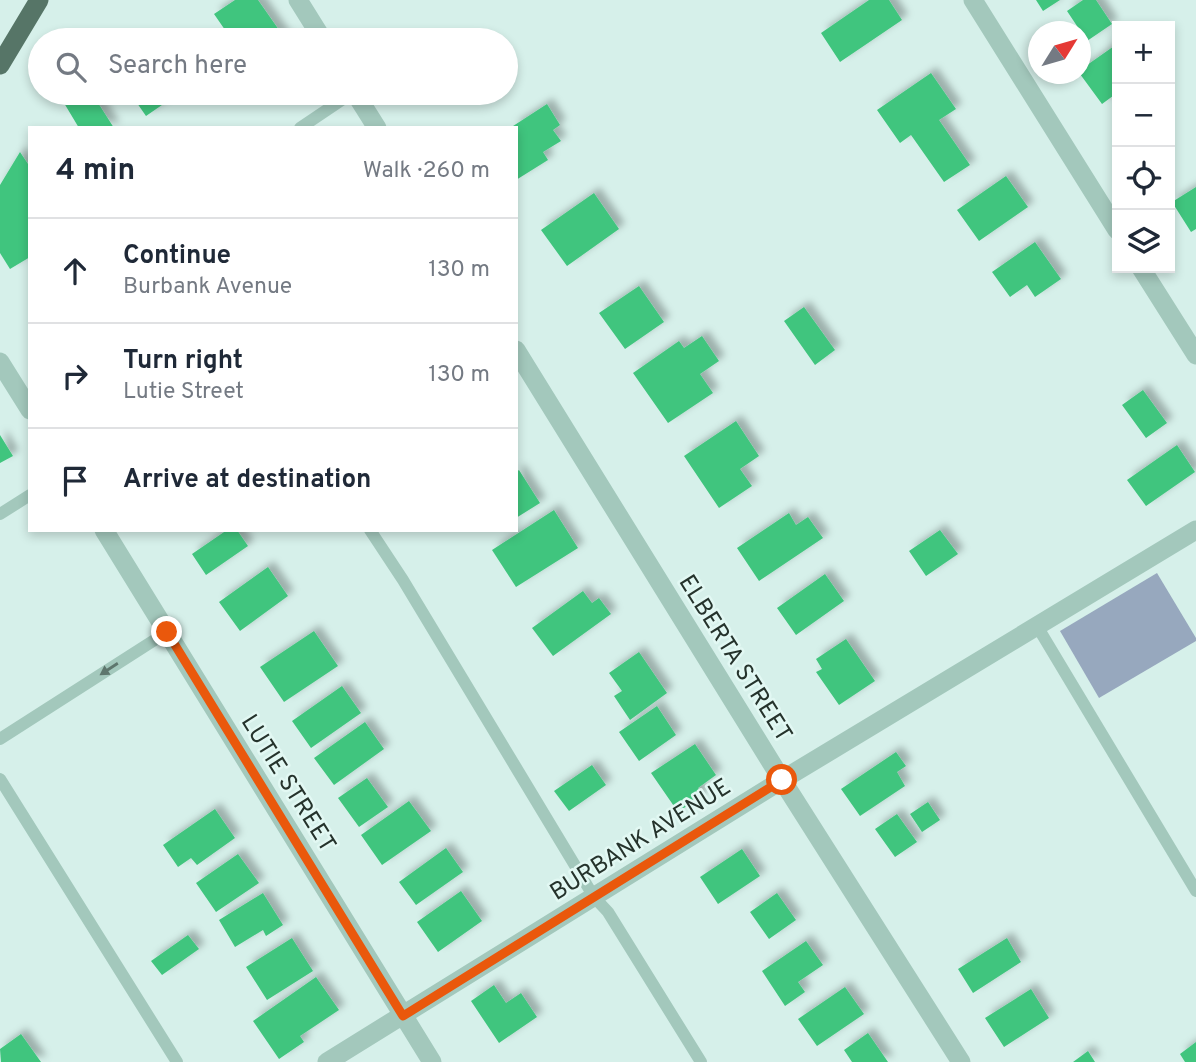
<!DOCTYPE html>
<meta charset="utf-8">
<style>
:root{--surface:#fff;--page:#f2f2f3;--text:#1f2937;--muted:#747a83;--line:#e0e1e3}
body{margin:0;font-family:Overpass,sans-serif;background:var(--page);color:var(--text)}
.controls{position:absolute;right:21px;top:21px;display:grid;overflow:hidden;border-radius:0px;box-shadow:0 4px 10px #0003}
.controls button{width:63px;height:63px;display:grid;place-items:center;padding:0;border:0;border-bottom:2px solid var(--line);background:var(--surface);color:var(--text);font:35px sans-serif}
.compass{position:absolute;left:1028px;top:21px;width:63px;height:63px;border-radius:50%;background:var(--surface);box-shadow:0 4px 10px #0003;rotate:53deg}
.stop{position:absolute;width:21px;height:21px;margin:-16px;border:5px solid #ea580c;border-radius:50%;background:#fff}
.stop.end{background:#ea580c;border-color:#fff;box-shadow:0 2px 7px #0008}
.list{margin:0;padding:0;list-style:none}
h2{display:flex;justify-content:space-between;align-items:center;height:91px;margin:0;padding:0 28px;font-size:30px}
h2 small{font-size:23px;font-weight:400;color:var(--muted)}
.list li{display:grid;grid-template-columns:46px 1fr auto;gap:21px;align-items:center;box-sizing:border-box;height:105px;padding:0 28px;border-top:2px solid var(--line)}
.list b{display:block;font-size:26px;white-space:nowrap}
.list p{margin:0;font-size:23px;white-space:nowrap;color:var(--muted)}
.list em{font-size:23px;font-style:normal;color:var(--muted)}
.icon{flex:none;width:38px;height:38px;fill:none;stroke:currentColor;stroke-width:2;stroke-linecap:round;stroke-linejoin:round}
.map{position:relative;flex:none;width:1196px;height:1062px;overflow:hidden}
.search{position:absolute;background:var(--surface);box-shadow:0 4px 10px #0003;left:28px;top:28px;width:490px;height:77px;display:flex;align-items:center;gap:18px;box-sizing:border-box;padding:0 24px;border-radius:38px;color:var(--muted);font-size:26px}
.panel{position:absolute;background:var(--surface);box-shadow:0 4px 10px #0003;left:28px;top:126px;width:490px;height:406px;border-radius:0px}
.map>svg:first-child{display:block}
.green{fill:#97a8be}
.building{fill:#40c57e;filter:url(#shadow)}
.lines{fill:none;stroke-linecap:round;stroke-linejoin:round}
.service{stroke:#a3c8bc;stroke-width:12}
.minor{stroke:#a3c8bc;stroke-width:19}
.primary{stroke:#567567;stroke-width:19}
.oneway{fill:#5e766d}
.route{stroke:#ea580c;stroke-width:9}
.labels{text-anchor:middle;stroke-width:5;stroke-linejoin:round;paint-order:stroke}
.street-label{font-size:24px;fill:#25332c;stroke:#e2f8f3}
</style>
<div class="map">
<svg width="1196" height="1062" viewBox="0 0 1196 1062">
<defs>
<filter id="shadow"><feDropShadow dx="6" dy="-6" stdDeviation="3.5" flood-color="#0004"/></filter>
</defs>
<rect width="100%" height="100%" fill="#d6f0ea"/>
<path class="green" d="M1157 573 1196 638V641L1099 698 1060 631Z"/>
<path class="building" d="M235 0H258L286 40H232L214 14Z
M869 0H889L902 20 840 62 821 33Z
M1036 0H1060L1043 11Z
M1083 0H1096L1112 24 1087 41 1067 11Z
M1117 44V93L1102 104 1080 74V70Z
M931 73 956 109 939 120 970 165 944 182 911 135 900 143 877 110Z
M53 93H96L93 95 114 128H79L61 98Z
M130 93H173L175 96 146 116Z
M448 93H475L454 104Z
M547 104 560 125 553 130 561 141 543 152 548 160 516 180V128H510Z
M20 152 30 167V257L10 269 0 253V185Z
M1006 176 1028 207 979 241 957 210Z
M1196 187V229L1191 232 1172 202Z
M594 193 619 229 567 266 541 230Z
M1035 242 1061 279 1035 297 1027 285 1010 297 992 272Z
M639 286 664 322 625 349 599 313Z
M804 307 835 350 815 365 784 321Z
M702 336 719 361 700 374 713 393 668 423 633 373 679 341 684 348Z
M1143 390 1167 423 1146 438 1122 405Z
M736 421 759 456 740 469 752 486 719 508 684 456Z
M0 435 13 456 0 463Z
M1177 445 1195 472 1146 506 1127 480Z
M519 470 540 503 516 518V472Z
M554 510 578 548 516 587 492 550Z
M789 513 796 525 808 517 823 538 759 581 737 548Z
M227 530H237L248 546 206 575 192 554Z
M940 530 958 554 926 576 909 551Z
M268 567 288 596 240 631 219 602Z
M825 574 844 601 796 635 777 608Z
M583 591 592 603 599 598 611 614 553 656 532 628Z
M314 631 338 666 284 702 260 667Z
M846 639 875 681 839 705 816 672 822 669 816 659Z
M639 652 667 693 630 720 614 696 622 691 609 673Z
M342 686 361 713 311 748 292 721Z
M657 706 676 735 639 761 619 732Z
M365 722 384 749 334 785 314 758Z
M695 744 716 775 698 788 703 795 678 812 651 773Z
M896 752 906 766 897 772 905 786 860 816 841 789Z
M592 765 606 785 569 811 554 791Z
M367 778 388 807 359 827 338 798Z
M409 801 431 831 382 865 361 835Z
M928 802 940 820 922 832 910 814Z
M215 809 235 838 197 865 191 858 178 867 163 845Z
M897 814 917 842 895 857 875 829Z
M446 848 463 872 416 905 399 882Z
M742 849 760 876 718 904 700 877Z
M238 854 259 883 216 912 196 883Z
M461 891 482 921 438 952 417 922Z
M263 893 283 925 266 936 263 930 235 947 219 920Z
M777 893 796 920 769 939 750 912Z
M188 935 199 949 162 975 151 961Z
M292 938 313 971 267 1000 246 967Z
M1007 938 1021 962 973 993 958 969Z
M806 941 823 965 798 982 805 992 785 1006 762 971Z
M316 977 339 1010 300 1036 304 1042 279 1059 253 1021Z
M494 985 506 1003 521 993 537 1017 499 1043 471 1001Z
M845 987 864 1014 817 1046 798 1019Z
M1031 989 1049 1018 1004 1047 985 1018Z
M868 1033 888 1062H852L844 1050Z
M21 1034 41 1062H1L0 1049Z
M1196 1042V1062H1185L1180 1054Z
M1088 1051 1095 1062H1073Z"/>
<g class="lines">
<path class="service" d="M300 128 352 93
M0 514 30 495
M370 530 403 580 594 897 608 912 701 1062
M1037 626 1196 891
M0 739 167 632
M0 779 177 1062"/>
<path class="minor" d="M298 0 323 40
M973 0 1117 230
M355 93 377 128
M1141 268 1196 355
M516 350 782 780 961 1062
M0 362 30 410
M104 530 432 1062
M327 1062 782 780 1196 530"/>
<path class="primary" d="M0 65 39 0"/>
</g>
<defs><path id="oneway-solid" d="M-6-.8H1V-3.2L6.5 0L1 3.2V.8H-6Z" transform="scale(1.75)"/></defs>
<use class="oneway" href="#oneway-solid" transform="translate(109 669) rotate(147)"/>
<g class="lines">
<path class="route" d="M167 632 403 1016 782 780"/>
</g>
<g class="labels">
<g class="street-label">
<text transform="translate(736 658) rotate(58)" y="8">ELBERTA STREET</text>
<text transform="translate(289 783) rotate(58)" y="8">LUTIE STREET</text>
<text transform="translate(640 839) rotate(-32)" y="8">BURBANK AVENUE</text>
</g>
</g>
</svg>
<div class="controls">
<button>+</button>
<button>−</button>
<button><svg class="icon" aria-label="locate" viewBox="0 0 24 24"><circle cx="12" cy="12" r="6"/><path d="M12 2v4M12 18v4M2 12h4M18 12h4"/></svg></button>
<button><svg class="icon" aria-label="layers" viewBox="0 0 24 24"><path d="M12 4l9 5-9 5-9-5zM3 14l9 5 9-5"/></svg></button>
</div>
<svg class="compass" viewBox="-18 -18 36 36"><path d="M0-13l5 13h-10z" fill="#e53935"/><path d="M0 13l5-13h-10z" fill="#747a83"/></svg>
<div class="stop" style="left:782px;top:780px"></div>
<div class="stop end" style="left:167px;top:632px"></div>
<div class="search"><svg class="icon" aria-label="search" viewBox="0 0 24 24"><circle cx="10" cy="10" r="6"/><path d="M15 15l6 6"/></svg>Search here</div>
<section class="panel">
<h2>4 min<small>Walk · 260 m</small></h2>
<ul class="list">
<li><svg class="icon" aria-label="ahead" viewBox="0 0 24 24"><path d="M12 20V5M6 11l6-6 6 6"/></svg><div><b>Continue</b><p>Burbank Avenue</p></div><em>130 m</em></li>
<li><svg class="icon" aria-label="right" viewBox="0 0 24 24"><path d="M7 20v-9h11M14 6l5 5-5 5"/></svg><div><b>Turn right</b><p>Lutie Street</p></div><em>130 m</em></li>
<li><svg class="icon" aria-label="arrive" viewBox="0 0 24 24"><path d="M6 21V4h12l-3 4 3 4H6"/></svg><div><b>Arrive at destination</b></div></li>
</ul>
</section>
</div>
